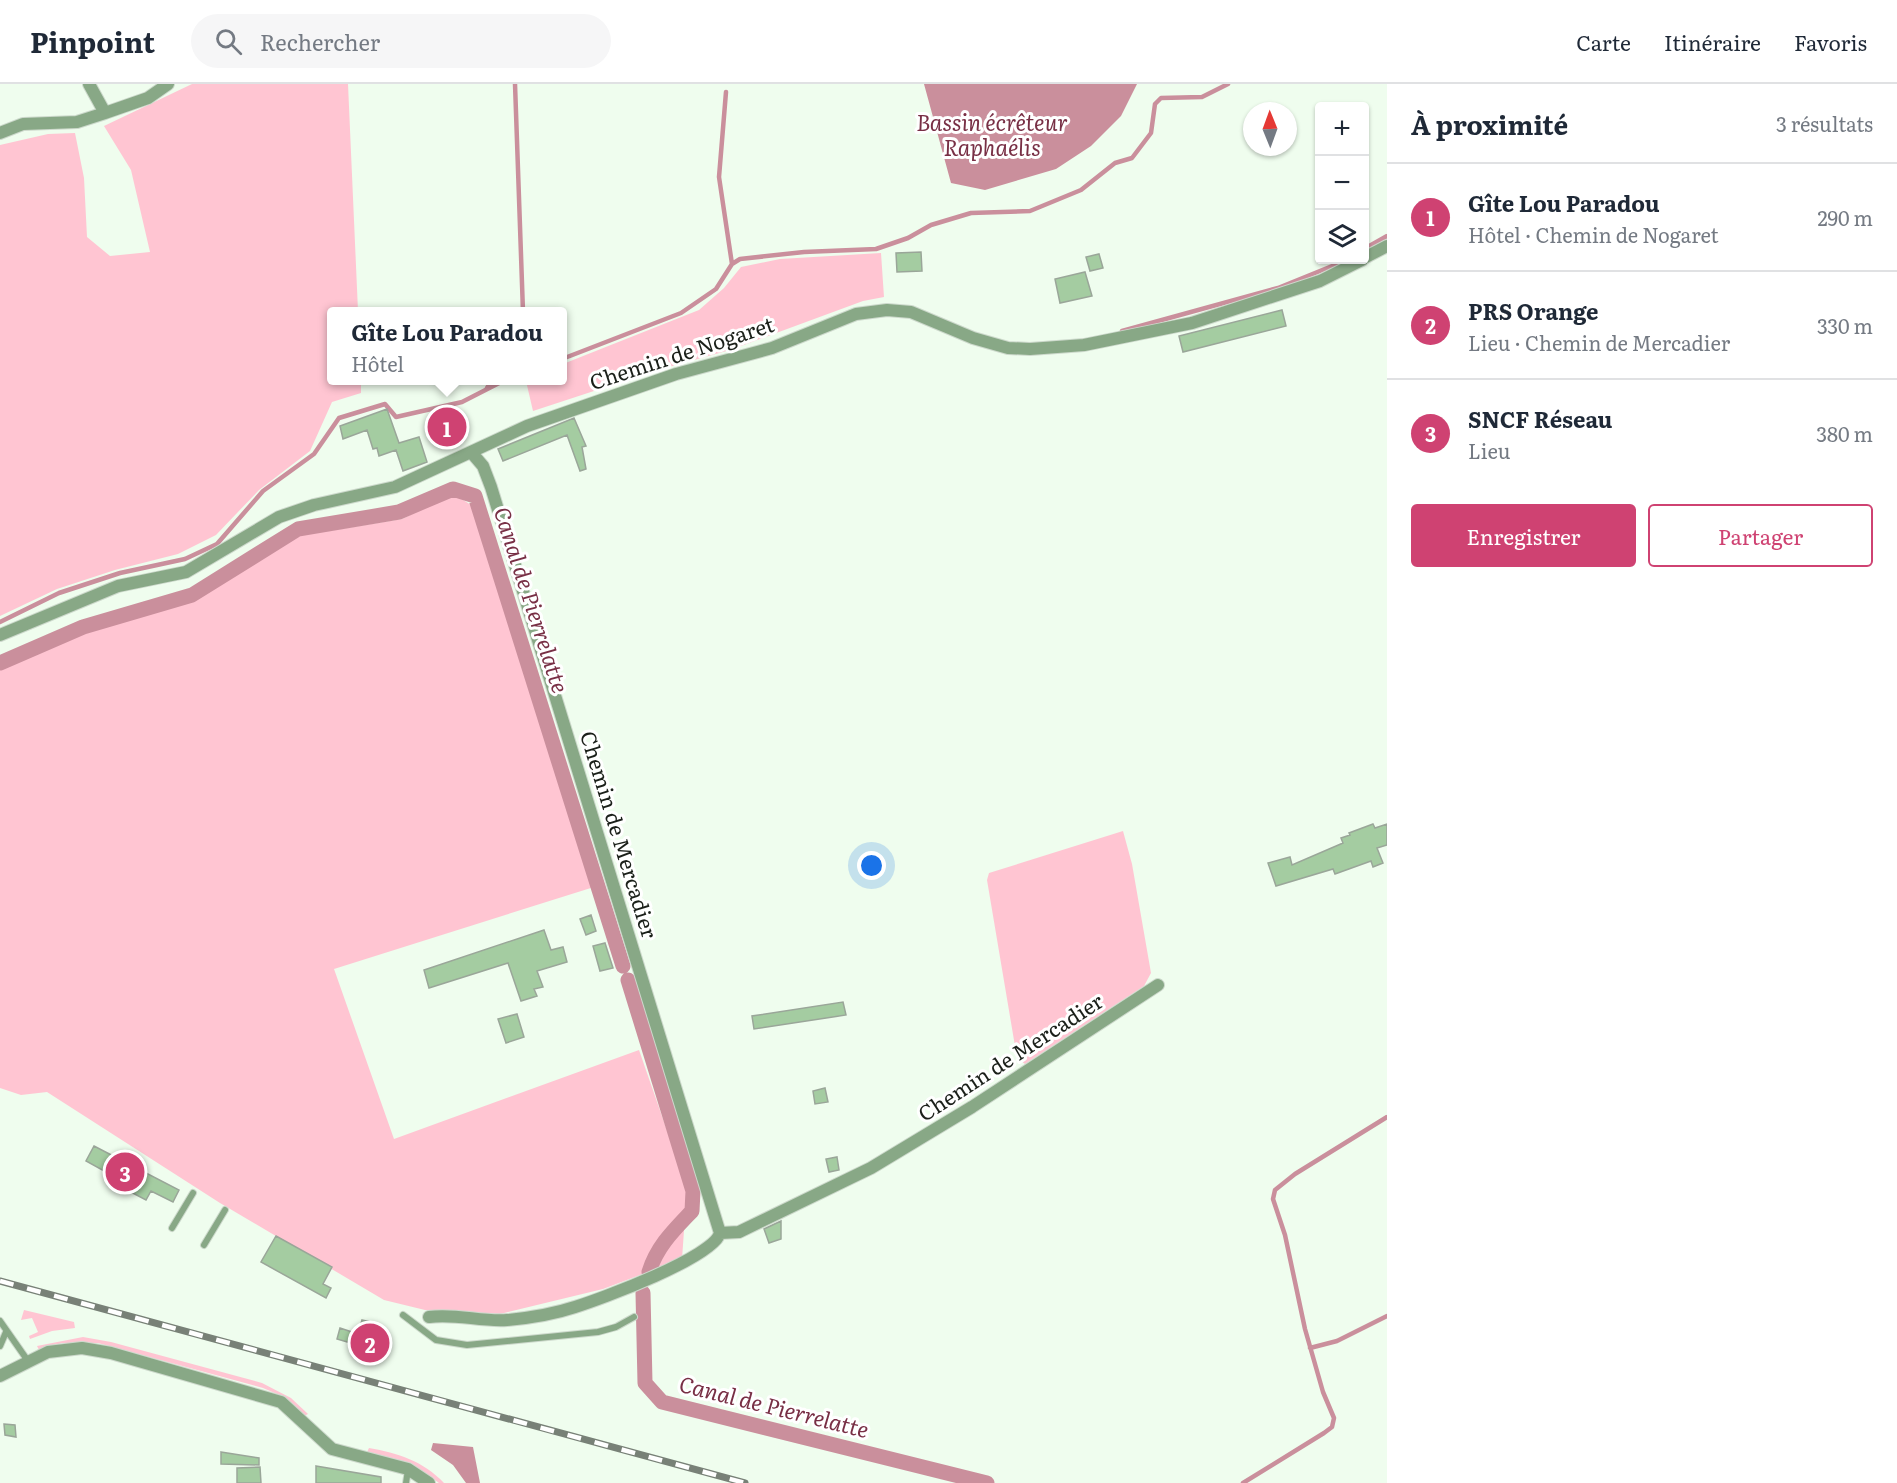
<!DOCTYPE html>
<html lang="fr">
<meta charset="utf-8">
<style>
:root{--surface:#fff;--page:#f6f6f7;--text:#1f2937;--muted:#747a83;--line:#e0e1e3;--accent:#cf4272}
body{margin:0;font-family:Literata,serif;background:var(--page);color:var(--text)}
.controls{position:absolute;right:18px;top:18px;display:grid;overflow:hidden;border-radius:6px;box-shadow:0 2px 4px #0004}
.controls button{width:54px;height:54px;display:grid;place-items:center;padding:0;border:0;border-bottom:2px solid var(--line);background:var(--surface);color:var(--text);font:30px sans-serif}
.compass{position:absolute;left:1243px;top:18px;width:54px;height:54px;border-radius:50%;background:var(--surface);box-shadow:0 2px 4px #0004;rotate:359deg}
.you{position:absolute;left:872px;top:782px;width:21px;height:21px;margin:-15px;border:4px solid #fff;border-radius:50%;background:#1a73e8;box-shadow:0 0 0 9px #1a73e833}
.badge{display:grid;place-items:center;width:39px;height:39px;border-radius:50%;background:var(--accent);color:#fff;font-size:20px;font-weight:700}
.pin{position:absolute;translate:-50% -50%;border:3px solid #fff;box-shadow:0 2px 6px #0006}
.popup{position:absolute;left:327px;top:223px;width:240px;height:78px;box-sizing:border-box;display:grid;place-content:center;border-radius:6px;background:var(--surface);filter:drop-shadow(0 2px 4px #0005);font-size:20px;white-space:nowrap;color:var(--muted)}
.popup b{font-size:22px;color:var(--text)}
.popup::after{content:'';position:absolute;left:50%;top:100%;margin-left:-12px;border:12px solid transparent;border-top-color:var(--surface)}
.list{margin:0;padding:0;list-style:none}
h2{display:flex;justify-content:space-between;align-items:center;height:78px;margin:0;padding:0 24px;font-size:26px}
h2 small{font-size:20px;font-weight:400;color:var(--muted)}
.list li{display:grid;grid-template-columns:39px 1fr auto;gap:18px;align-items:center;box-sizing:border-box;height:108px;padding:0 24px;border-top:2px solid var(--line)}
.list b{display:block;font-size:22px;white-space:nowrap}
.list p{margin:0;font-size:20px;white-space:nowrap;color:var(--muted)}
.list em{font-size:20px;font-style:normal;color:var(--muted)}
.actions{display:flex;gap:12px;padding:18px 24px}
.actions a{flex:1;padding:14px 0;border:2px solid var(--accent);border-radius:6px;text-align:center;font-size:21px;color:var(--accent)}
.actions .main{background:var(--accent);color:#fff}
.icon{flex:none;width:33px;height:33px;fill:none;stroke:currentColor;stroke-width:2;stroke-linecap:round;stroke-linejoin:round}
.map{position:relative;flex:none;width:1387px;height:1399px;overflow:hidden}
header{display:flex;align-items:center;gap:36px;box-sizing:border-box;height:84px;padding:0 30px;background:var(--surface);border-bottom:2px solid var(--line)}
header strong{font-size:28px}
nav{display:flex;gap:33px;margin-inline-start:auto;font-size:21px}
.search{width:420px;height:54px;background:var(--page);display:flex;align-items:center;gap:15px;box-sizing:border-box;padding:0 21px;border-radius:33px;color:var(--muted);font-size:22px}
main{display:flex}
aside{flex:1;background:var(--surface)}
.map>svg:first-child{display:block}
.green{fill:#ffc5d2}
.water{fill:#ca8f9c}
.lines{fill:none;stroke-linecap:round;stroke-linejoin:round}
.stream{stroke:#ca8f9c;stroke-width:4.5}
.canal{stroke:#ca8f9c;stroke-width:15}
.building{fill:#a4cca1;stroke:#9aa699;stroke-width:1.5}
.service-casing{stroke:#cdd9cc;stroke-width:8}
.minor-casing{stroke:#cdd9cc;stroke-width:14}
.service{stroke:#88a886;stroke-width:6}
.minor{stroke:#88a886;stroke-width:12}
.rail-casing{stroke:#788177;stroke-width:7}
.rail{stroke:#fff;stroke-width:4.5;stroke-dasharray:14;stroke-linecap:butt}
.labels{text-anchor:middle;stroke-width:6;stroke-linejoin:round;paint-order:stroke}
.street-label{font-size:21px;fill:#1a1f19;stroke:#fff}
.water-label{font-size:22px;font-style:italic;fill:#782f45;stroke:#fff}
</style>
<header>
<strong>Pinpoint</strong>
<div class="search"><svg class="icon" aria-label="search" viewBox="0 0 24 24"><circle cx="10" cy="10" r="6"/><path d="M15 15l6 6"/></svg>Rechercher</div>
<nav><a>Carte</a><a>Itinéraire</a><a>Favoris</a></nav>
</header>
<main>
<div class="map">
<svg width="1387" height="1399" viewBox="0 0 1387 1399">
<rect width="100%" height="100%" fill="#effdee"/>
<path class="green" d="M192 0H348L358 227 332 228V296L361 297V309L332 318 310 367 259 406 216 451 178 470 115 486 57 505 0 532V61L48 50 75 49 84 94 87 153 110 172 150 168 131 86 104 42Z
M881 169 884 213 863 217 730 266 658 286 533 327 526 297 562 296 563 280 699 226 724 204 741 183 780 175Z
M454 410 471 421 594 803 334 885 394 1055 639 966 687 1104 682 1175 603 1205 500 1230 425 1226 384 1216 220 1119 47 1008 21 1011 0 1004V584L87 545 196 515 297 452 402 435Z
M1123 747 1132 780 1151 889 1144 902 1025 980 1017 974 987 796 989 789Z
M24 1226 74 1238 75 1244 52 1247 30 1255 29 1252 38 1248 32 1234 21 1236Z
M83 1253 111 1258 262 1299 291 1314 308 1330 304 1332 284 1313 263 1304 98 1259H62L39 1266 37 1262Z
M369 1364C398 1369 423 1377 444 1399H439L411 1379 367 1368Z"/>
<path class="water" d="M924 0H1137L1121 32 1091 62 1056 85 985 106 951 99Z
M433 1359 473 1363 480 1399H466L453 1381 431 1366Z"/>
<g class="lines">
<path class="stream" d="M515 0 523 228
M726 8 719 93 732 180
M1364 165 1387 152
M1122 247 1278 204 1347 176
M562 275 681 229 716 205 732 180 740 175 804 168 876 165 908 154 931 141 971 129 1030 127 1081 106 1115 79 1132 74 1151 49 1155 20 1161 14 1202 13 1228 0
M487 304 492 296
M0 538 59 509 120 489 185 475 217 460 263 407 314 370 339 334 385 320 396 333 462 318 505 296
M1310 1264 1337 1257 1387 1232
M1243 1399 1324 1349 1332 1343 1334 1334 1323 1308 1305 1245 1285 1151 1273 1115 1275 1106 1295 1090 1387 1033"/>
<path class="canal" d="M0 579 83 543 192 511 298 445 399 428 453 405 475 412 623 882
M628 896 693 1107 692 1127C674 1146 657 1162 649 1188
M643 1209 645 1299 662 1318 987 1399"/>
</g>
<path class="building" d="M921 168 922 187 897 188 896 169Z
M1099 170 1103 184 1090 187 1086 173Z
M1085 188 1092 212 1060 219 1055 195Z
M1282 226 1286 242 1183 268 1179 252Z
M387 325 399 359 419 353 427 378 403 387 396 366 379 372 377 364 373 365 367 346 343 355 340 342Z
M574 334 586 362 582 363 586 385 580 387 567 351 503 377 498 365Z
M1373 740 1375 744 1387 740V761L1377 764 1383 779 1373 783 1371 777 1335 790 1333 785 1276 802 1268 779 1290 773 1292 781 1343 759 1341 754 1350 751 1349 749Z
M591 831 596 847 586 851 580 835Z
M544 846 551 866 563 863 567 878 537 887 543 903 534 905 537 912 521 917 508 879 429 904 424 886Z
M605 859 613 884 600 887 593 862Z
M843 918 846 931 754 945 752 932Z
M517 930 524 953 506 959 498 935Z
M825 1004 828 1018 815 1020 813 1007Z
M94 1062 179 1106 173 1118 151 1107 146 1116 123 1104 126 1099 86 1077Z
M837 1073 839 1086 829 1088 826 1075Z
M781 1137V1155L769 1159 764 1145Z
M276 1152 332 1183 323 1200 331 1204 326 1214 261 1178Z
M362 1236 376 1239 372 1253 389 1258 385 1269 337 1255 340 1244 358 1250Z
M4 1340 15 1341 16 1353 5 1351Z
M221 1368 259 1374V1381L221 1380Z
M316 1382 381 1393V1399H316Z
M260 1383 261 1399H237V1384Z"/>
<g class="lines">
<g class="service-casing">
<path id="service" d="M172 1144 193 1109
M204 1161 225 1126
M403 1231 436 1256 467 1261 598 1248 616 1243 634 1233
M0 1237 28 1277
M0 1262 6 1248
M406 1399 408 1386"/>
</g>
<g class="minor-casing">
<path id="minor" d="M105 29 148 14 168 0
M0 49 23 40 77 38 105 29 89 0
M1364 174 1387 162
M0 551 118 502 186 488 279 433 314 421 395 403 527 342 676 290 772 264 856 230 887 226 911 228 973 254 1008 264 1030 265 1084 261 1192 239 1320 197 1362 176
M720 1149 739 1148 871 1084 972 1023 1158 901
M429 1233C455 1229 481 1238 507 1236 529 1234 554 1230 575 1223 601 1215 714 1173 720 1149L491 403 483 382 471 368
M0 1292 48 1268 82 1264 111 1269 281 1318 332 1365 408 1385 429 1399"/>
</g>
<use href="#service" class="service"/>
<use href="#minor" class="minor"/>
<g class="rail-casing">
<path id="rail" d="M0 1197 745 1399"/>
</g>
<use href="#rail" class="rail"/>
</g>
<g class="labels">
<g class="street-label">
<text transform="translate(682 270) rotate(-18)" y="7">Chemin de Nogaret</text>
<text transform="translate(618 751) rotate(73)" y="7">Chemin de Mercadier</text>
<text transform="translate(1011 974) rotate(-33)" y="7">Chemin de Mercadier</text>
</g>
<g class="water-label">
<text x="992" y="47">Bassin écrêteur<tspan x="992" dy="25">Raphaélis</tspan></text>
<text transform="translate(531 516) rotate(72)" y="8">Canal de Pierrelatte</text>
<text transform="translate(774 1323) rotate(14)" y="8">Canal de Pierrelatte</text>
</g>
</g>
</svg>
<div class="controls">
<button>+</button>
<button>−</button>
<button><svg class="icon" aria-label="layers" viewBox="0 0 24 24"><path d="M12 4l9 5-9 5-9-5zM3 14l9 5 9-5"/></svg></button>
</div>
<svg class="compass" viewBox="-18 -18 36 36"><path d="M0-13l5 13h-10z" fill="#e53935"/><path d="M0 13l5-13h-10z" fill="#747a83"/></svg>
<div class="you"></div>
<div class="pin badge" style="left:447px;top:343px">1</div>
<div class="popup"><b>Gîte Lou Paradou</b>Hôtel</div>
<div class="pin badge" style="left:370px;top:1259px">2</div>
<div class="pin badge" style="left:125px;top:1088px">3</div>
</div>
<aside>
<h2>À proximité<small>3 résultats</small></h2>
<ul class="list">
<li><span class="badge">1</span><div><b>Gîte Lou Paradou</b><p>Hôtel · Chemin de Nogaret</p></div><em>290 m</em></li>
<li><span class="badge">2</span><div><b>PRS Orange</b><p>Lieu · Chemin de Mercadier</p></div><em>330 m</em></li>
<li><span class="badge">3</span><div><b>SNCF Réseau</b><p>Lieu</p></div><em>380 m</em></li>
</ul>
<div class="actions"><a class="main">Enregistrer</a><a>Partager</a></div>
</aside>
</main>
